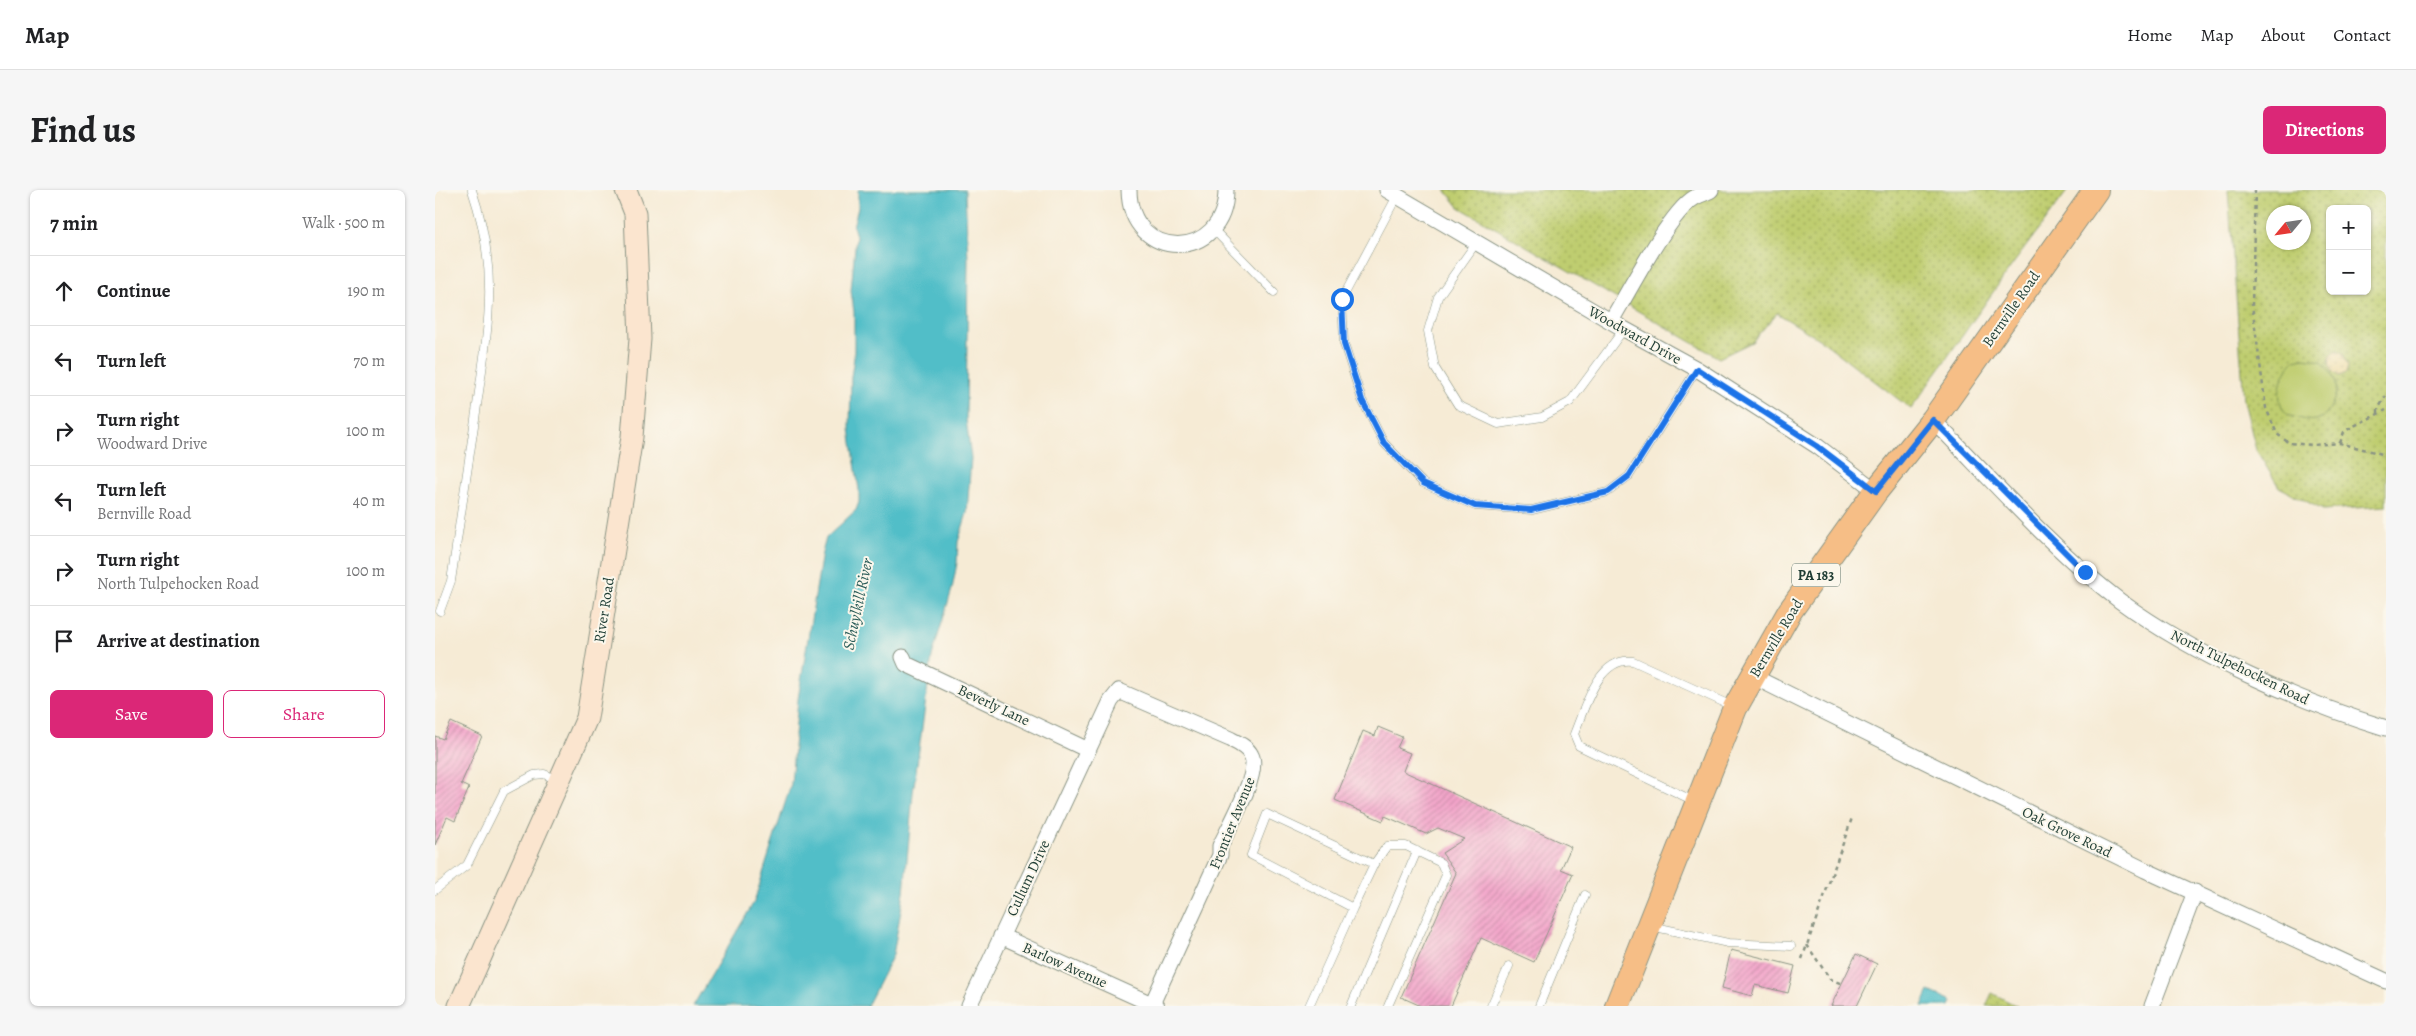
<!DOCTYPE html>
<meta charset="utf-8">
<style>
:root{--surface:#fff;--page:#f6f6f6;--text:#202124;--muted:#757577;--line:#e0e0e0;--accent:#db2777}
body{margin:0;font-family:Alegreya,serif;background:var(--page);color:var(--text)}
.controls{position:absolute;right:15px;top:15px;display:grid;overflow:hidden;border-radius:8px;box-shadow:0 1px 4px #0004}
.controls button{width:45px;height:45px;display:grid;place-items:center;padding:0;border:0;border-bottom:1px solid var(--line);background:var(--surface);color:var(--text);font:25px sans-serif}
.compass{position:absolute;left:1831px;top:15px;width:45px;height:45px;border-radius:50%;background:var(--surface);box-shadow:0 1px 4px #0004;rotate:241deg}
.stop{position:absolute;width:15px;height:15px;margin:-11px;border:4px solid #1a73e8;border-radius:50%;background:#fff}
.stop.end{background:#1a73e8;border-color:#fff;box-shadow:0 1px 5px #0008}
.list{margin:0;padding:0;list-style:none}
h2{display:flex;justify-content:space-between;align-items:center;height:65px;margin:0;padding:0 20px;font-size:21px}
h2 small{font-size:16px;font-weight:400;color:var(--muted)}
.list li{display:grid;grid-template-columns:32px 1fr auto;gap:15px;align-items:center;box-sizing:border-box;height:70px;padding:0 20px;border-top:1px solid var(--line)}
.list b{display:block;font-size:19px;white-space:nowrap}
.list p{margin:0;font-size:16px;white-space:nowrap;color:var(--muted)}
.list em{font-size:16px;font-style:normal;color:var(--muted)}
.actions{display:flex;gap:10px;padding:15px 20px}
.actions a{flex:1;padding:11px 0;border:1px solid var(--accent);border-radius:8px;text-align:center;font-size:18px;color:var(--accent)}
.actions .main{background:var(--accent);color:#fff}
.icon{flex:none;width:28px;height:28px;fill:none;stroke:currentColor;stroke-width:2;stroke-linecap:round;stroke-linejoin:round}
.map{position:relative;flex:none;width:1951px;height:816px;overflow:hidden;border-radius:8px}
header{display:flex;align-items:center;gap:30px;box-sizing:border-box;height:70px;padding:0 25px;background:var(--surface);border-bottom:1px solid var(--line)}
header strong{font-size:24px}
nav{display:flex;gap:28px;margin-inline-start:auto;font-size:18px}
.intro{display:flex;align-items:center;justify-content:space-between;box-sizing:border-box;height:120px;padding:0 30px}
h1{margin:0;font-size:35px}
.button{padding:12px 22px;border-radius:8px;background:var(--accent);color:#fff;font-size:18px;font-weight:700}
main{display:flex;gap:30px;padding:0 30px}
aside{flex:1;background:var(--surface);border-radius:8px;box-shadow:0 1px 4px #0004}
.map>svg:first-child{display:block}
.green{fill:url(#green-dots);stroke:#6f8552;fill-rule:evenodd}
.sand{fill:url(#sand-dots);stroke:#868c69}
.pitch{fill:#bfcd6f;stroke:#6f8552}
.water{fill:#51bec8;stroke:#387e7e}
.building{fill:url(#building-hatch)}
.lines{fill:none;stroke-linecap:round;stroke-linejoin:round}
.lane-casing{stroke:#8a9484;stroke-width:9}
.street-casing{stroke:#8a9484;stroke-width:17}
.secondary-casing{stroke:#8a9484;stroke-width:23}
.primary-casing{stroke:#8a9484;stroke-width:26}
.path{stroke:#8a9484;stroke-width:2.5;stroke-dasharray:4 4;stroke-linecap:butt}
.lane{stroke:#fff;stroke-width:8}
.street{stroke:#fff;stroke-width:15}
.secondary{stroke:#fbe5cf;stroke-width:21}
.primary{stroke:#f6be86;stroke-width:24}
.route{stroke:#1a73e8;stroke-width:6}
.labels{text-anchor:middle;stroke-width:4;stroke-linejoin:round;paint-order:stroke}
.shield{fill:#fbf7ec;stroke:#61756b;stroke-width:1}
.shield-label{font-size:14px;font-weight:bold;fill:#1f3d34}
.street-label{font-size:15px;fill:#1f3d34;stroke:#fbf7ec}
.water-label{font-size:16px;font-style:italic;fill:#2c5d59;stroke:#fbf7ec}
</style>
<header>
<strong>Map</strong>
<nav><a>Home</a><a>Map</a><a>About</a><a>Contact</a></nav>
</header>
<div class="intro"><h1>Find us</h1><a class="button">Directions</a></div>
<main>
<aside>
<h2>7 min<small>Walk · 500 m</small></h2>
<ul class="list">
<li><svg class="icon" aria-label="ahead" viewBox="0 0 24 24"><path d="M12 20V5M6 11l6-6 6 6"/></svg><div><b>Continue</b></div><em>190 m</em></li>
<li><svg class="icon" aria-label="left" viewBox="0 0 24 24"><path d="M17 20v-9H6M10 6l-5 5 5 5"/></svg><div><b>Turn left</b></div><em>70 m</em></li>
<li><svg class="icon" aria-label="right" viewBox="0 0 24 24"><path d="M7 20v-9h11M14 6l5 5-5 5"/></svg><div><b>Turn right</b><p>Woodward Drive</p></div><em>100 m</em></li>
<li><svg class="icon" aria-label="left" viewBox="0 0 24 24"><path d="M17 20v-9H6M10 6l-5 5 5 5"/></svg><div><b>Turn left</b><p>Bernville Road</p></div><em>40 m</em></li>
<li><svg class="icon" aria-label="right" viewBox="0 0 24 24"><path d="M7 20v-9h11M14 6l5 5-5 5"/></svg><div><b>Turn right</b><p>North Tulpehocken Road</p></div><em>100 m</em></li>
<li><svg class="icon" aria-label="arrive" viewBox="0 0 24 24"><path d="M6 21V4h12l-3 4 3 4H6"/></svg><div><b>Arrive at destination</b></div></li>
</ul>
<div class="actions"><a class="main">Save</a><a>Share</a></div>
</aside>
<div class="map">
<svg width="1951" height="816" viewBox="0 0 1951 816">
<defs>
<pattern id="green-dots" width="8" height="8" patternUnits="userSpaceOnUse" patternTransform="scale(1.25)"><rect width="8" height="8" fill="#bfcd6f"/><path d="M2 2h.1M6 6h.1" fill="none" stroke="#9ba85c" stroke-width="1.8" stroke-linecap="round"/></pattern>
<pattern id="sand-dots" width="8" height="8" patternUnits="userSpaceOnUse" patternTransform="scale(1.25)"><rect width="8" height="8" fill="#eeda9e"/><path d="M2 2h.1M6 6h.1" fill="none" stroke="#ccbc89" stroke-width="1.8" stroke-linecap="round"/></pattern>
<pattern id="building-hatch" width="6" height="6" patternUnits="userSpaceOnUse" patternTransform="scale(1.25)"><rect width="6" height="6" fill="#f3a0c8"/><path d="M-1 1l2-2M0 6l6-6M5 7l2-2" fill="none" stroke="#c484a3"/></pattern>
</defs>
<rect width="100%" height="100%" fill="#fbf7ec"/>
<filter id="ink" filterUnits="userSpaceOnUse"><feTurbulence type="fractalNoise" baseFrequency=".02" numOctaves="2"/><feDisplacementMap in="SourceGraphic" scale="10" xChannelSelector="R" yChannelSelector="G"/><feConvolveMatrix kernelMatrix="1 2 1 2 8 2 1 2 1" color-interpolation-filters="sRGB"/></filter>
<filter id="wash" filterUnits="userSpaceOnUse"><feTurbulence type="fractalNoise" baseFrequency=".0096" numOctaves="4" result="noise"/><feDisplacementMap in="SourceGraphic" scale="20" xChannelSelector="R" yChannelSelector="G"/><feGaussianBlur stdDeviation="1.12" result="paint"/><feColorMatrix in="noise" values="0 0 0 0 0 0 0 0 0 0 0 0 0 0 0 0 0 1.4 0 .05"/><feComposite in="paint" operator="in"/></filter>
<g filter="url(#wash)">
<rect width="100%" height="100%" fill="#f6ebd5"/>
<path class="green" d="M1010 0H1633L1575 78 1476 219 1390 153 1342 123 1317 152 1284 168 1024 17Z
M1793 0H1951V316L1888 320 1844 297 1821 260 1809 211ZM1895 19H1932V101H1895ZM1838 22H1868V52H1838Z
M1557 803 1582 816H1551Z"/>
<path class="sand" d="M1902 160 1908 163 1913 176 1911 183 1904 186C1892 181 1891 166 1902 160Z"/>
<path class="pitch" d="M1869 168 1887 171C1893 179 1899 186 1901 195 1903 205 1894 225 1884 229 1875 233 1863 228 1853 225 1837 211 1846 182 1860 170Z"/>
<path class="water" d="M423 0H530L533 69 531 229 536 268 532 323 523 352 522 373 517 399 497 466 478 603 469 703 458 765 432 816H258L319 712 356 594 363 509 387 363 391 348 421 320 424 312V300L415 239 416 187 419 168V122L416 101 421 46 418 36 423 18Z
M1494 801 1517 811 1515 816H1487Z"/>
<g id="blocks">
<path class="building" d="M16 532 47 546 26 594 34 598 20 631 12 627 0 655V546L8 549Z
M943 537 967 547 962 558 975 563 968 581 1136 657 1126 679 1138 684 1099 772 1046 748 1016 816H986L966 807 1021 683 1007 663 1029 649 1003 638 991 644 950 626 948 631 900 610 928 541 940 546Z
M1296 760 1360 776 1353 803 1320 795 1317 806 1287 798Z
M1421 764 1442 774 1422 816H1396Z"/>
</g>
</g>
<g filter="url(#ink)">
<use href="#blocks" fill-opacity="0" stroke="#8a9484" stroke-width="1"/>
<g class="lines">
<g class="lane-casing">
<path id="lane" d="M962 6 907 109 909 154 927 210 949 253 988 293 1040 316 1097 320 1173 302 1194 286 1262 179
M778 39 839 102
M1041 53 1003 107 993 141 1000 178 1023 215 1063 234 1107 227 1135 212 1189 139
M5 421 16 391C24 337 32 283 40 229 52 143 66 86 37 0
M1261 612 1144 556 1139 544C1150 518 1163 466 1198 471L1299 517
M0 700 32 675 69 601 99 585 109 584 123 590
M918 718 939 674
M1216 736 1293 753 1356 756
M874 816 918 718 816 665 832 624 939 674 952 656H971L1006 673 1011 685 953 816
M916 816 982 661
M1056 816 1074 776
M1104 816 1150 705"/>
</g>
<g class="street-casing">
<path id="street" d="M694 0C695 73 791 72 791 0
M952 0 1189 139 1262 179 1382 256 1441 301
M1176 131C1193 103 1234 23 1259 8 1264 5 1271 3 1276 0
M1498 230C1557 290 1619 361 1685 411 1760 466 1863 511 1951 538
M468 467 471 474 653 560
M1317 486 1710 680 1951 791
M566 746 721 816
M534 816 676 511 684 501 795 549C803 553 812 557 816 565 826 582 794 637 785 656V665L717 814
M1717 816 1760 702"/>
</g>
<g class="secondary-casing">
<path id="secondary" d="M24 816 152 528 197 247 205 149 200 23 191 0"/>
</g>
<g class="primary-casing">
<path id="primary" d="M1182 816 1300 518 1355 421 1441 301 1498 230 1661 0"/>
</g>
<path class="path" d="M1820 0 1817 115 1831 218 1842 244 1854 253 1878 255 1905 253 1951 265
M1943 223V219L1951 206
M1905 253 1909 242 1915 238 1951 220
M1372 755 1395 789 1407 794
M1367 769 1417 628"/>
<use href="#lane" class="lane"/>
<use href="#street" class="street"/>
<use href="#secondary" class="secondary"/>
<use href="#primary" class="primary"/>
</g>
</g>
<g class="lines" filter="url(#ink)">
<path class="route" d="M907 109 909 154 927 210 949 253 988 293 1040 316 1096 320 1173 302 1194 286 1262 179 1382 256 1441 301 1498 230 1650 382"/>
</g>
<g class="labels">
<rect class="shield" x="1357" y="373.5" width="48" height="23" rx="4"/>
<g class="shield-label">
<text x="1381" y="390">PA 183</text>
</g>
<g class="street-label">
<text transform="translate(1576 119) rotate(-55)" y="5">Bernville Road</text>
<text transform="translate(1200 145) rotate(29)" y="5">Woodward Drive</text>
<text transform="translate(169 420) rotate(-81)" y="5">River Road</text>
<text transform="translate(1341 448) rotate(-59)" y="5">Bernville Road</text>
<text transform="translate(1805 477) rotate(26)" y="5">North Tulpehocken Road</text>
<text transform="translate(559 515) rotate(25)" y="5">Beverly Lane</text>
<text transform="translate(797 633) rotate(-68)" y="5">Frontier Avenue</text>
<text transform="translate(1632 642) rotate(26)" y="5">Oak Grove Road</text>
<text transform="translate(593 688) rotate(-65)" y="5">Cullum Drive</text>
<text transform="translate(630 775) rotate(24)" y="5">Barlow Avenue</text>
</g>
<g class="water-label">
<text transform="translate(422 414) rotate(-78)" y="6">Schuylkill River</text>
</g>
</g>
</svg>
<div class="controls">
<button>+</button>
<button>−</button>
</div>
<svg class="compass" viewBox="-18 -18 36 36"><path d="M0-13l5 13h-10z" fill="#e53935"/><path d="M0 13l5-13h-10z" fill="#757577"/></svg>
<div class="stop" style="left:907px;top:109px"></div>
<div class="stop end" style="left:1650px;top:382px"></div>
</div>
</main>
